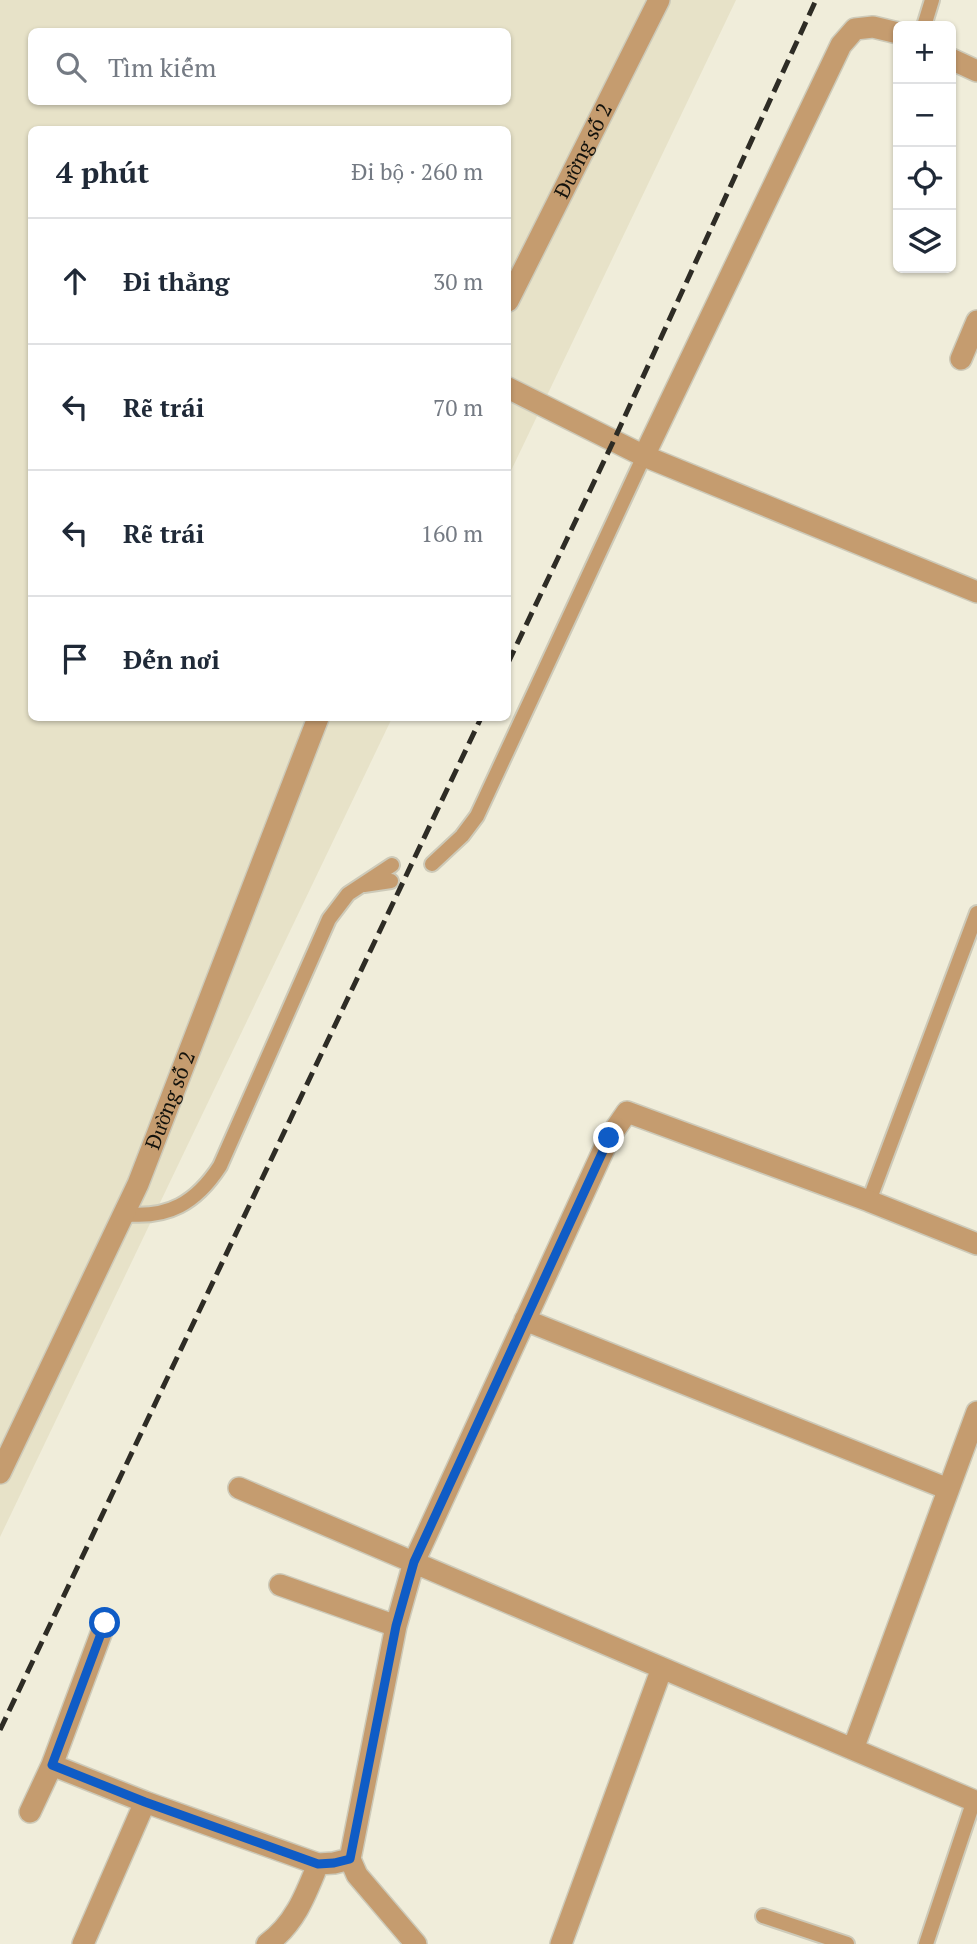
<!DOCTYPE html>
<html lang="vi">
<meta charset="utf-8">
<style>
:root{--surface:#fff;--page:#f2f2f3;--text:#1f2937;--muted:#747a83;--line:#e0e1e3}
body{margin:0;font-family:"PT Serif",serif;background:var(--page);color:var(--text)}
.controls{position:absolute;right:21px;top:21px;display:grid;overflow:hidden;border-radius:10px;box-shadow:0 2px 5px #0004}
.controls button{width:63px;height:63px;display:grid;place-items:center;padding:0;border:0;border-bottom:2px solid var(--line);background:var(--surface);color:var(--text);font:35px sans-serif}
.stop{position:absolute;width:21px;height:21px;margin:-16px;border:5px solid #0f5cc6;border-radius:50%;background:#fff}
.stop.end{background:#0f5cc6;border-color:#fff;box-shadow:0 2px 7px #0008}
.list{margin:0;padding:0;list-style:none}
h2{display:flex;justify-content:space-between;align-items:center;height:91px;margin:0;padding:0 28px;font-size:30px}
h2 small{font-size:23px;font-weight:400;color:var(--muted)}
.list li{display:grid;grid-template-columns:46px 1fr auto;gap:21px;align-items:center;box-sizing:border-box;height:126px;padding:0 28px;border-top:2px solid var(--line)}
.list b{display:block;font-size:26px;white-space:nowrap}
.list em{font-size:23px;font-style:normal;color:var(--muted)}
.icon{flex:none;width:38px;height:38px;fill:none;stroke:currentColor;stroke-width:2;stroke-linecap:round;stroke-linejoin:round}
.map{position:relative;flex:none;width:977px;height:1944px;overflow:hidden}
.search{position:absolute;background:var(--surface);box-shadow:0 2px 5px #0004;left:28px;top:28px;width:483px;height:77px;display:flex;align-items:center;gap:18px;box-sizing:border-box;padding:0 24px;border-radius:10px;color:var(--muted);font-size:26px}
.panel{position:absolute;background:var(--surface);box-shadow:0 2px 5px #0004;left:28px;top:126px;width:483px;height:595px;border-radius:10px}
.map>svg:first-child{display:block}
.built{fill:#e7e2c8;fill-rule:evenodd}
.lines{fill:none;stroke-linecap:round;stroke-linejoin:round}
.service-casing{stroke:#cdcab9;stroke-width:18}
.minor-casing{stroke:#cdcab9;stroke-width:24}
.tertiary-casing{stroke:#cdcab9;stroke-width:24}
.service{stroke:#c59c6f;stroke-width:14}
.minor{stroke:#c59c6f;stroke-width:21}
.tertiary{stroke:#c59c6f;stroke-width:21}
.rail{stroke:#2e2c25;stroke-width:5;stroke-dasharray:14 7;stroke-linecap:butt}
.route{stroke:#0f5cc6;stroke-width:9}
.labels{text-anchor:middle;stroke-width:7;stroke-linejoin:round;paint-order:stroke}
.street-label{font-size:21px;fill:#13120c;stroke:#fdfae7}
</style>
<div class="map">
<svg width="977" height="1944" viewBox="0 0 977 1944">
<rect width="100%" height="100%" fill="#f0edda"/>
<path class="built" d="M0 0H736L508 477V130H32V718H392L0 1537ZM32 32H508V102H32Z"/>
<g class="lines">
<g class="service-casing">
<path id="service" d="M924 26 932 0
M432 864 462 836 477 816 644 456
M364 885 391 881
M869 1201 977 913
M124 1214C168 1219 196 1203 220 1166L329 919 348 894 392 865
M763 1916 847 1944
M926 1944 974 1800"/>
</g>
<g class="minor-casing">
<path id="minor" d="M951 59 977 71
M961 359 977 321
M508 388 644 456 977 592
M644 456 841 45 855 29 873 27 898 33
M525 1320 948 1489
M239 1488 977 1802
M280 1585 396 1626
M105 1623 52 1765 145 1802 318 1864 334 1863 350 1859
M853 1749 977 1412
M30 1812 52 1765
M83 1944 145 1802
M267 1944C295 1924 306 1894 318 1864
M416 1944 357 1875 350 1859 396 1626 414 1562 609 1138 627 1112 869 1201 977 1244
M561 1944 662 1668"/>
</g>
<g class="tertiary-casing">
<g id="tertiary">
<path id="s1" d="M508 301 659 0"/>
<path id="s2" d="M0 1473 138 1184 318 718"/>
</g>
</g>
<use href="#service" class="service"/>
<use href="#minor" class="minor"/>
<use href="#tertiary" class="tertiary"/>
<path class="rail" d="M508 663 614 440 816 0
M0 1730 481 718"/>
</g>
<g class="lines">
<path class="route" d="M105 1623 52 1765 145 1802 318 1864 334 1863 350 1859 396 1626 414 1562 609 1138"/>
</g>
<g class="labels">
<g class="street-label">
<text dy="7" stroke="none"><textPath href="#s1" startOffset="168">Đường số 2</textPath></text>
<text dy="7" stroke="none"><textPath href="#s2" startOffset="410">Đường số 2</textPath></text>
</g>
</g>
</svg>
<div class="controls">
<button>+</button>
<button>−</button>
<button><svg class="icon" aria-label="locate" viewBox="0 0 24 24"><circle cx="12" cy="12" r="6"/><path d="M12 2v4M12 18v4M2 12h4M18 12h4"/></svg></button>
<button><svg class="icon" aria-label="layers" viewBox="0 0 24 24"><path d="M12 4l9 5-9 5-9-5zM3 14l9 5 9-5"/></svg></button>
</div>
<div class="stop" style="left:105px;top:1623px"></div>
<div class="stop end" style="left:609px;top:1138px"></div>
<div class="search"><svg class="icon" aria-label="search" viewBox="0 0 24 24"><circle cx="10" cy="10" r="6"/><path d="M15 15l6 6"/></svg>Tìm kiếm</div>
<section class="panel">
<h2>4 phút<small>Đi bộ · 260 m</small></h2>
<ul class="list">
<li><svg class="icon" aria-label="ahead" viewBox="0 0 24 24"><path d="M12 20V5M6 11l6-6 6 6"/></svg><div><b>Đi thẳng</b></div><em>30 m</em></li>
<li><svg class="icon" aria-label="left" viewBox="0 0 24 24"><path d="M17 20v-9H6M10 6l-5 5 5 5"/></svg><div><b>Rẽ trái</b></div><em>70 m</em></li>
<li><svg class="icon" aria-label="left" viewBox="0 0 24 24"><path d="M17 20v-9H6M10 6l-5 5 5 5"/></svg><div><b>Rẽ trái</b></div><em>160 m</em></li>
<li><svg class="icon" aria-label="arrive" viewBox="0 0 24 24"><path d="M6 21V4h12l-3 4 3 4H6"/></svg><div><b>Đến nơi</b></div></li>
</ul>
</section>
</div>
